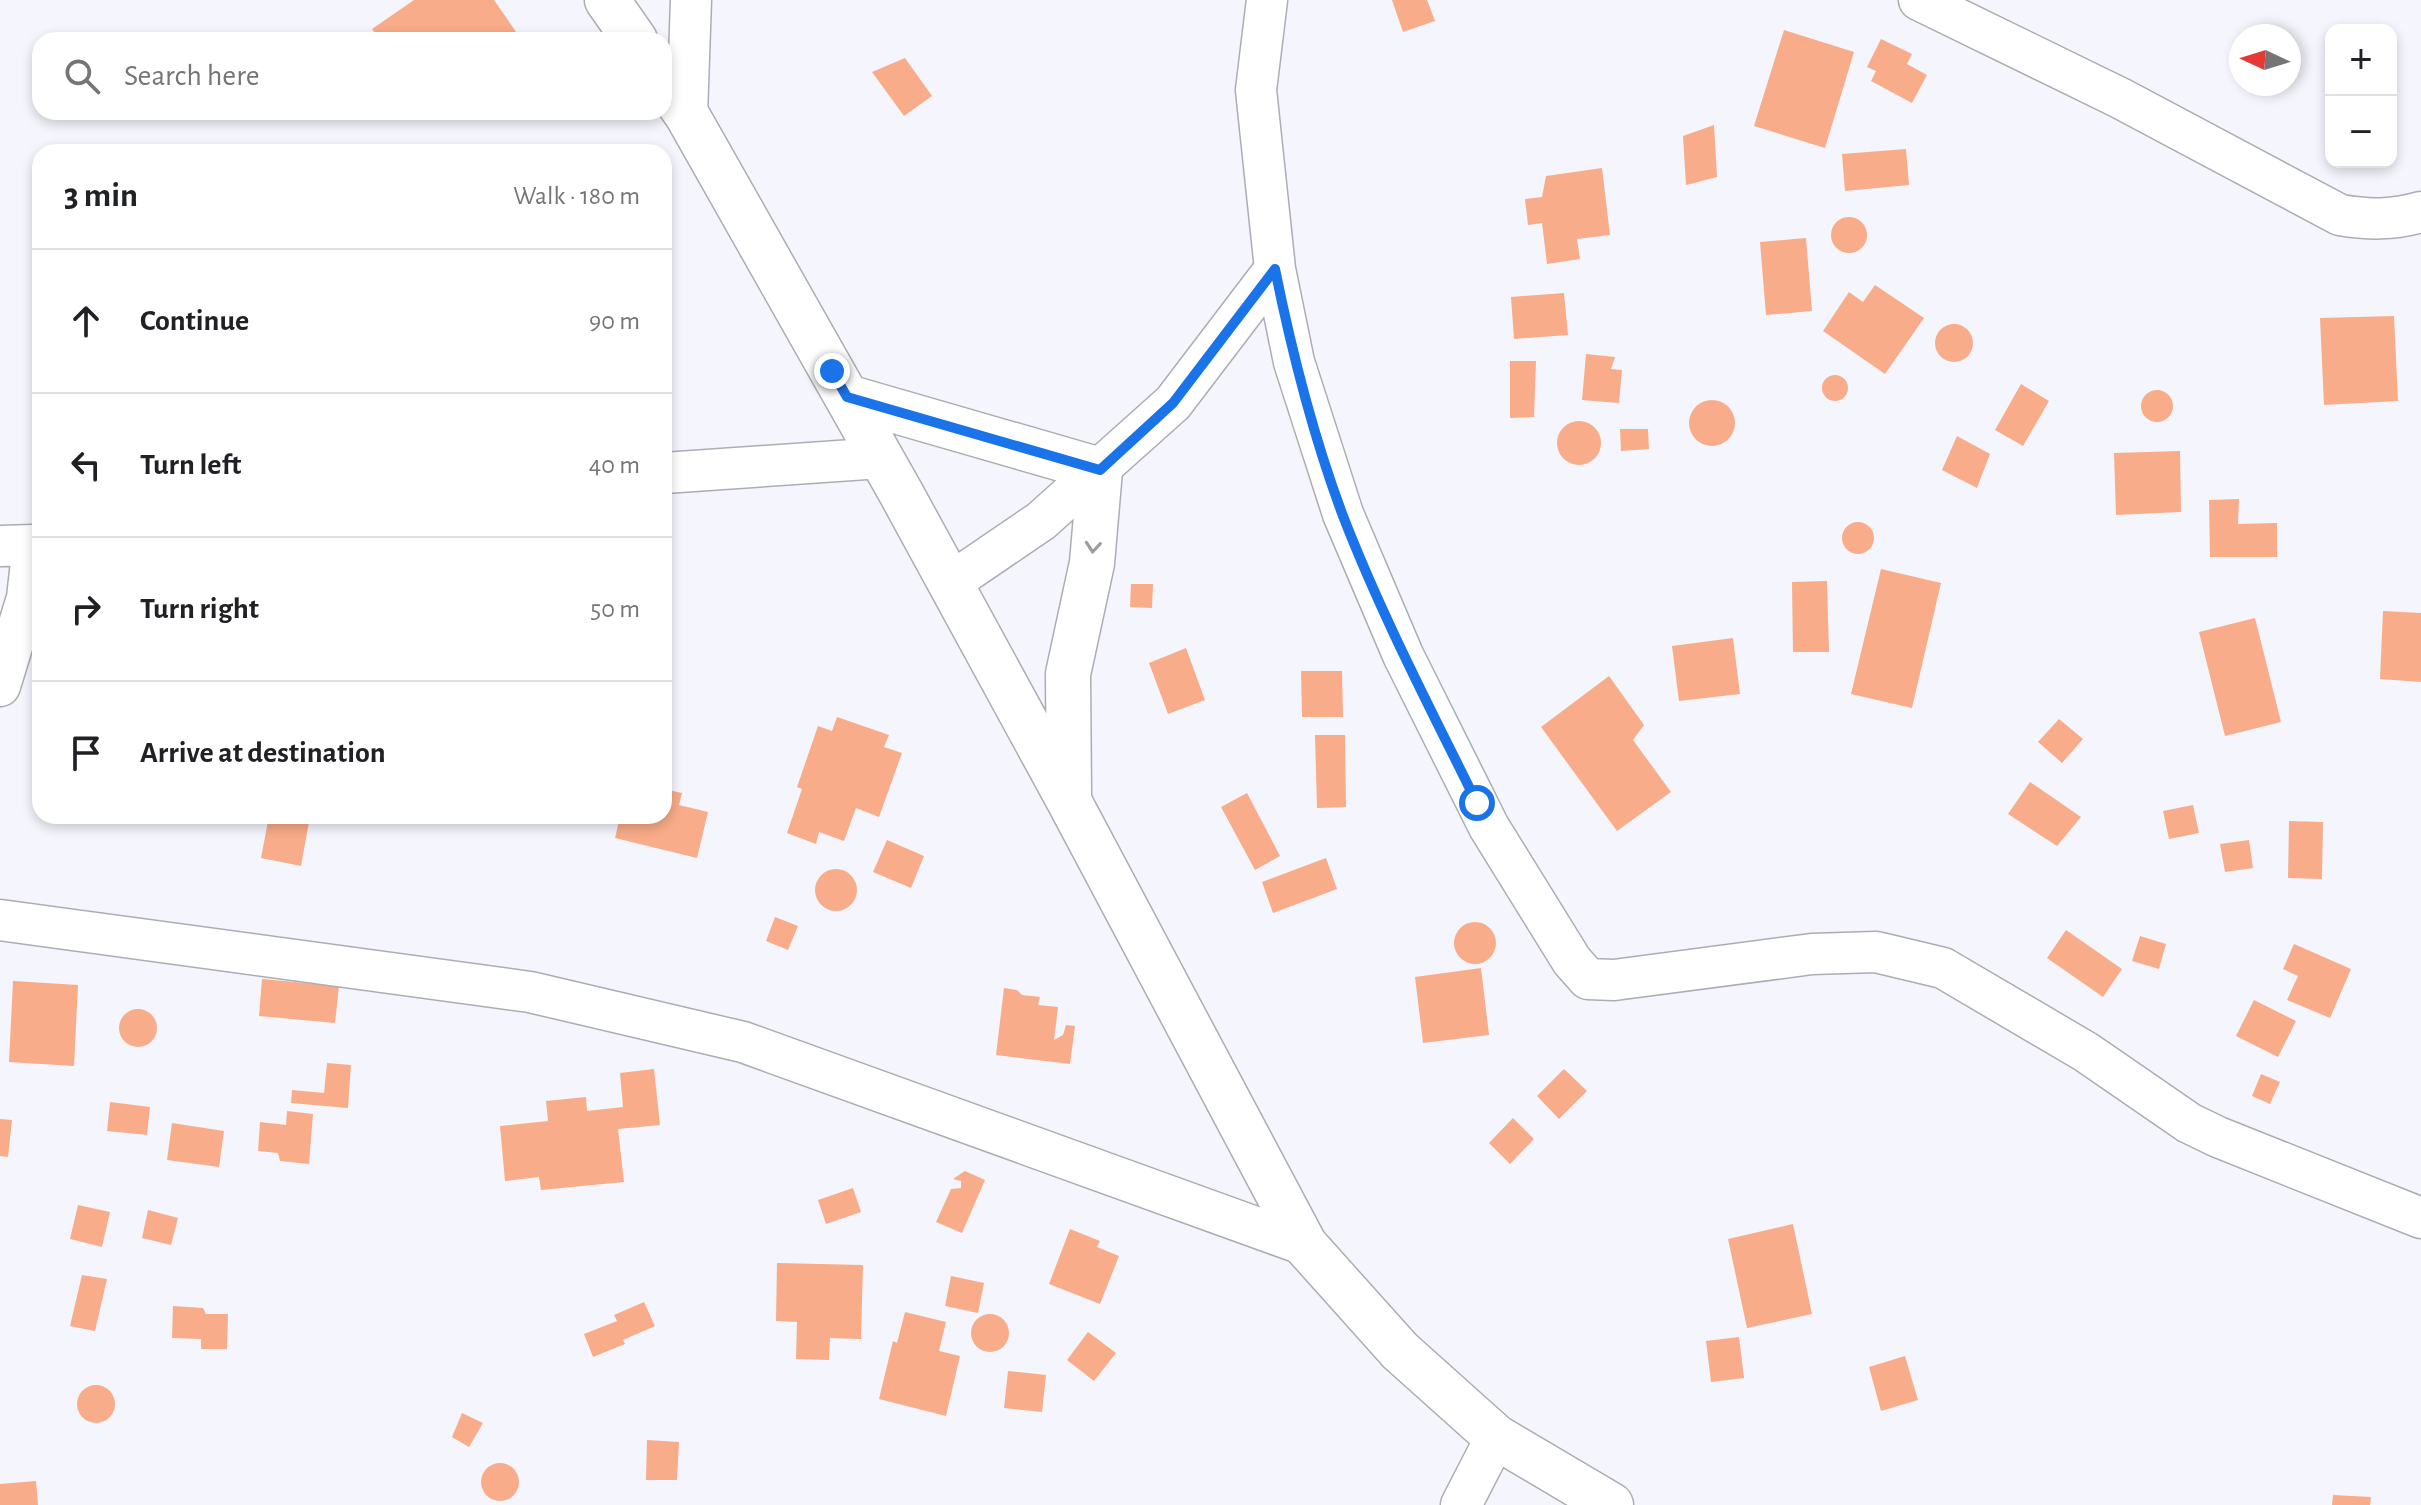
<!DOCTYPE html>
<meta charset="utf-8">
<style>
:root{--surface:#fff;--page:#f2f2f2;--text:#202124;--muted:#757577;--line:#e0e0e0}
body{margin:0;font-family:"Alegreya Sans",sans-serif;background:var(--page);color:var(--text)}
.controls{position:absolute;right:24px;top:24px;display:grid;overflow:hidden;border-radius:16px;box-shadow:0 4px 12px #0003}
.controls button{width:72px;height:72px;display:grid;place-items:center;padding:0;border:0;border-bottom:2px solid var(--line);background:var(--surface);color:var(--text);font:40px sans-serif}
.compass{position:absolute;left:2229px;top:24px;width:72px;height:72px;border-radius:50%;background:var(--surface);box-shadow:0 4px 12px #0003;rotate:274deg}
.stop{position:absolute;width:24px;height:24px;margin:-18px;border:6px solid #1a73e8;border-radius:50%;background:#fff}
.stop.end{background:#1a73e8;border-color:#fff;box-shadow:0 2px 8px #0008}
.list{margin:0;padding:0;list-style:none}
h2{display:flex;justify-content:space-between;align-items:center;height:104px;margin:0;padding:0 32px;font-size:34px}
h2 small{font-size:26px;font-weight:400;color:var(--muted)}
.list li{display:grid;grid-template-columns:52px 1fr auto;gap:24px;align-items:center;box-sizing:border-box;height:144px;padding:0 32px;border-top:2px solid var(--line)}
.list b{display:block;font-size:30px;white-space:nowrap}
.list em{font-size:26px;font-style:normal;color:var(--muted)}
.icon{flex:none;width:44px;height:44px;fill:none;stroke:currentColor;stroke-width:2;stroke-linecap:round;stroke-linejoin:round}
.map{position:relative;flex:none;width:2421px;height:1505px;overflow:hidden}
.search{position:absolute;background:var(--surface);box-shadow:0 4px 12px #0003;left:32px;top:32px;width:640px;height:88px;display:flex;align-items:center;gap:20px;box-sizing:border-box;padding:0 28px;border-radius:24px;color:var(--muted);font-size:30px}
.panel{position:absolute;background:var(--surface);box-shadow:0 4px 12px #0003;left:32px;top:144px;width:640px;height:680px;border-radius:24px}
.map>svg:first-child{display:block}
.building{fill:#f8ac89}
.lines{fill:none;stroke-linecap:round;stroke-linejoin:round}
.street-casing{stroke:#acadb4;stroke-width:43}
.secondary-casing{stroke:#acadb4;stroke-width:47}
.street{stroke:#fff;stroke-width:40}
.secondary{stroke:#fff;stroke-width:44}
.oneway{stroke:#9c9d9e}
.route{stroke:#1a73e8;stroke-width:10}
</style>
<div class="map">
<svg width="2421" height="1505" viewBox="0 0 2421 1505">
<rect width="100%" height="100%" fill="#f5f5fd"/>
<path class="building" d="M414 0H494L521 39 380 40 372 29Z
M1392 0H1427L1435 21 1403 32Z
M1784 30 1854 52 1825 148 1754 126Z
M1881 39 1912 54 1907 64 1927 75 1912 103 1871 81 1876 71 1867 67Z
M905 58 932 96 904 116 872 72Z
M1714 125 1717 177 1686 185 1683 136Z
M1906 149 1909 185 1845 191 1842 154Z
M1602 168 1610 235 1577 239 1580 259 1547 264 1542 223 1528 225 1525 199 1542 197 1546 176Z
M1831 235a18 18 0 1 1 36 0a18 18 0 1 1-36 0Z
M1806 238 1812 311 1766 315 1760 242Z
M1875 285 1924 318 1885 374 1823 331 1849 292 1863 302Z
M1564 293 1568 335 1514 339 1511 297Z
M2394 316 2398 401 2324 405 2320 318Z
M1935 343a19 19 0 1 1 38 0a19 19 0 1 1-38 0Z
M1586 354 1615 357 1611 369 1622 370 1619 403 1582 400Z
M1510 361H1536L1534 417 1510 418Z
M1822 388a13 13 0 1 1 26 0a13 13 0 1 1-26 0Z
M2021 384 2049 401 2023 446 1995 430Z
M2141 406a16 16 0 1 1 32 0a16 16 0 1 1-32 0Z
M1689 423a23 23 0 1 1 46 0a23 23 0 1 1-46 0Z
M1557 443a22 22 0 1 1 44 0a22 22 0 1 1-44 0Z
M1620 429H1648L1649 449 1621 451Z
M1957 436 1990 454 1977 488 1942 470Z
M2180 451 2181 512 2116 515 2114 453Z
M2239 499 2238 524 2277 523V557H2210L2209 500Z
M1842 538a16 16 0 1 1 32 0a16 16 0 1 1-32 0Z
M1881 569 1941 583 1912 708 1851 694Z
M1827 581 1829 652H1793L1792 582Z
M1131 584H1153L1152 608 1130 607Z
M2383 611 2421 613V682L2380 679Z
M2255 618 2281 722 2225 736 2199 632Z
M1733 638 1740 694 1679 701 1672 646Z
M1186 648 1205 700 1168 714 1149 663Z
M1301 671H1342L1343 717H1302Z
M1609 676 1644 725 1633 740 1671 792 1617 831 1541 727Z
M837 717 889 735 884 747 902 753 879 817 856 808 844 841 819 832 816 844 787 833 802 789 797 787 818 726 832 731Z
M2059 719 2083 739 2062 763 2038 742Z
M1315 735H1345L1346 807 1317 808Z
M2030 782 2081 817 2057 846 2008 814Z
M664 789 682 793 679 805 708 812 697 858 615 838 620 816H664Z
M1247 793 1280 856 1255 870 1221 807Z
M2193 805 2199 833 2169 839 2163 811Z
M269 816H310L301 866 261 858Z
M2289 821 2323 822 2322 879 2288 878Z
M887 840 924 856 911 888 873 872Z
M2249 840 2253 868 2225 872 2220 844Z
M1326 858 1337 889 1273 913 1262 882Z
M815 890a21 21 0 1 1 42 0a21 21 0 1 1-42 0Z
M775 917 798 926 788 950 766 941Z
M1454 943a21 21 0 1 1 42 0a21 21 0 1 1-42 0Z
M2066 930 2122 969 2103 997 2047 958Z
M2140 936 2166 944 2159 969 2132 961Z
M2294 944 2351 969 2330 1018 2287 1000 2298 976 2283 969Z
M1481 968 1489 1035 1423 1043 1415 977Z
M262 979 339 986 335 1023 259 1016Z
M13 981 78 985 74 1066 9 1062Z
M1004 988 1017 990 1022 995 1040 997 1038 1005 1058 1007 1054 1040 1063 1035 1066 1025 1075 1026 1070 1064 996 1055Z
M2254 1000 2296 1021 2278 1057 2236 1036Z
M119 1028a19 19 0 1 1 38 0a19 19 0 1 1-38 0Z
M327 1063 351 1065 348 1108 291 1103 292 1090 324 1093Z
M654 1069 660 1125 618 1129 624 1182 541 1190 539 1177 505 1181 500 1126 548 1121 546 1101 586 1097 587 1111 623 1107 620 1073Z
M1564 1069 1587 1091 1559 1119 1537 1096Z
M2261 1074 2280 1082 2270 1104 2252 1096Z
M110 1102 150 1107 147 1135 107 1131Z
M287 1111 313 1114 309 1164 280 1161 278 1153 258 1151 260 1122 286 1125Z
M1513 1118 1534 1139 1510 1164 1489 1143Z
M0 1119 12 1120 8 1157 0 1156Z
M172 1123 224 1131 219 1167 167 1160Z
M965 1171 985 1180 962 1233 936 1222 951 1189 961 1188V1181L953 1179Z
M853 1188 861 1212 826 1224 818 1200Z
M78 1205 110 1212 102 1247 70 1239Z
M148 1210 178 1218 171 1245 142 1238Z
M1793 1224 1812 1314 1747 1328 1728 1239Z
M1070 1229 1100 1241 1097 1247 1119 1256 1100 1304 1049 1284Z
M777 1263 863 1265 861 1339 830 1338 829 1360 796 1359 797 1322 776 1321Z
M82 1275 107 1279 95 1331 70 1326Z
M951 1276 984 1283 978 1313 945 1306Z
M644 1302 655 1326 623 1340 625 1344 593 1357 584 1334 617 1321 614 1315Z
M173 1306 203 1308 206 1314H228L227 1349H201V1339L172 1338Z
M905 1312 946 1322 939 1351 960 1356 946 1416 879 1399 893 1341 897 1343Z
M971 1333a19 19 0 1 1 38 0a19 19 0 1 1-38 0Z
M1088 1332 1116 1353 1094 1381 1067 1360Z
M1739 1337 1744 1378 1711 1382 1706 1341Z
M1905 1356 1918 1400 1881 1411 1869 1367Z
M1008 1371 1046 1375 1042 1412 1004 1408Z
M77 1404a19 19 0 1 1 38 0a19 19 0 1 1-38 0Z
M462 1413 483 1423 469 1447 452 1437Z
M647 1440 679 1442 677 1480H646Z
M481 1482a19 19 0 1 1 38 0a19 19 0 1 1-38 0Z
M36 1481 38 1505H0V1484Z
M2333 1495 2371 1497 2370 1505H2332Z"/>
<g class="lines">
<g class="street-casing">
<path id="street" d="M1919 0 2120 98 2340 215C2369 220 2393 220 2421 212
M687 115 691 0
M1275 269 1294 362 1343 514 1403 655 1489 827 1572 961 1588 979 1614 980 1812 954 1876 952 1943 968 2086 1052 2189 1123 2218 1137 2421 1218
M664 473 881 458
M0 546 33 545 27 598 0 686
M950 583 1041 521 1173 403 1275 269 1256 90 1267 0
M0 920 530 992 743 1042 1305 1245
M1461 1505 1496 1437"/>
</g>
<g class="secondary-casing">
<path id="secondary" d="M607 0 635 40
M664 82 687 115 901 493 1069 801 1305 1245 1400 1351 1496 1437 1611 1505
M847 397 1100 470 1092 563 1068 674 1069 795"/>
</g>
<use href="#street" class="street"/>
<use href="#secondary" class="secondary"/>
</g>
<defs><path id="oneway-chevron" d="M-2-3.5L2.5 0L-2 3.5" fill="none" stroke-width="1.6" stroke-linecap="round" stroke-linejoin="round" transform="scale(2)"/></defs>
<use class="oneway" href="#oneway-chevron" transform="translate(1093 547) rotate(95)"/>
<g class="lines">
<path class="route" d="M832 371 847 397 1100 470 1173 403 1275 269C1292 353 1313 436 1343 516 1381 614 1430 708 1477 803"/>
</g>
</svg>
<div class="controls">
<button>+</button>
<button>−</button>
</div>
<svg class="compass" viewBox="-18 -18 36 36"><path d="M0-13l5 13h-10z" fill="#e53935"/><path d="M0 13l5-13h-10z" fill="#757577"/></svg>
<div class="stop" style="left:1477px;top:803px"></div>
<div class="stop end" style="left:832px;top:371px"></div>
<div class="search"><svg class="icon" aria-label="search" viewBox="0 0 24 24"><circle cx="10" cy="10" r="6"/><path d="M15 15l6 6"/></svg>Search here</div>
<section class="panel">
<h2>3 min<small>Walk · 180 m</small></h2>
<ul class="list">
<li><svg class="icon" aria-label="ahead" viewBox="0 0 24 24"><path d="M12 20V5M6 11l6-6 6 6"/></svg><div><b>Continue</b></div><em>90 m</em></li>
<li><svg class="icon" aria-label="left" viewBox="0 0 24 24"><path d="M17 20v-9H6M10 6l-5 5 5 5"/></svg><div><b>Turn left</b></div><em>40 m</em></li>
<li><svg class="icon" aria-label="right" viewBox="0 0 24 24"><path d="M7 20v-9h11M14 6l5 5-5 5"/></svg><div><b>Turn right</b></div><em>50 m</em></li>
<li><svg class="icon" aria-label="arrive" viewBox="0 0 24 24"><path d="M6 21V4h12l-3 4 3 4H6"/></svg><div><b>Arrive at destination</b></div></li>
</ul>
</section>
</div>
